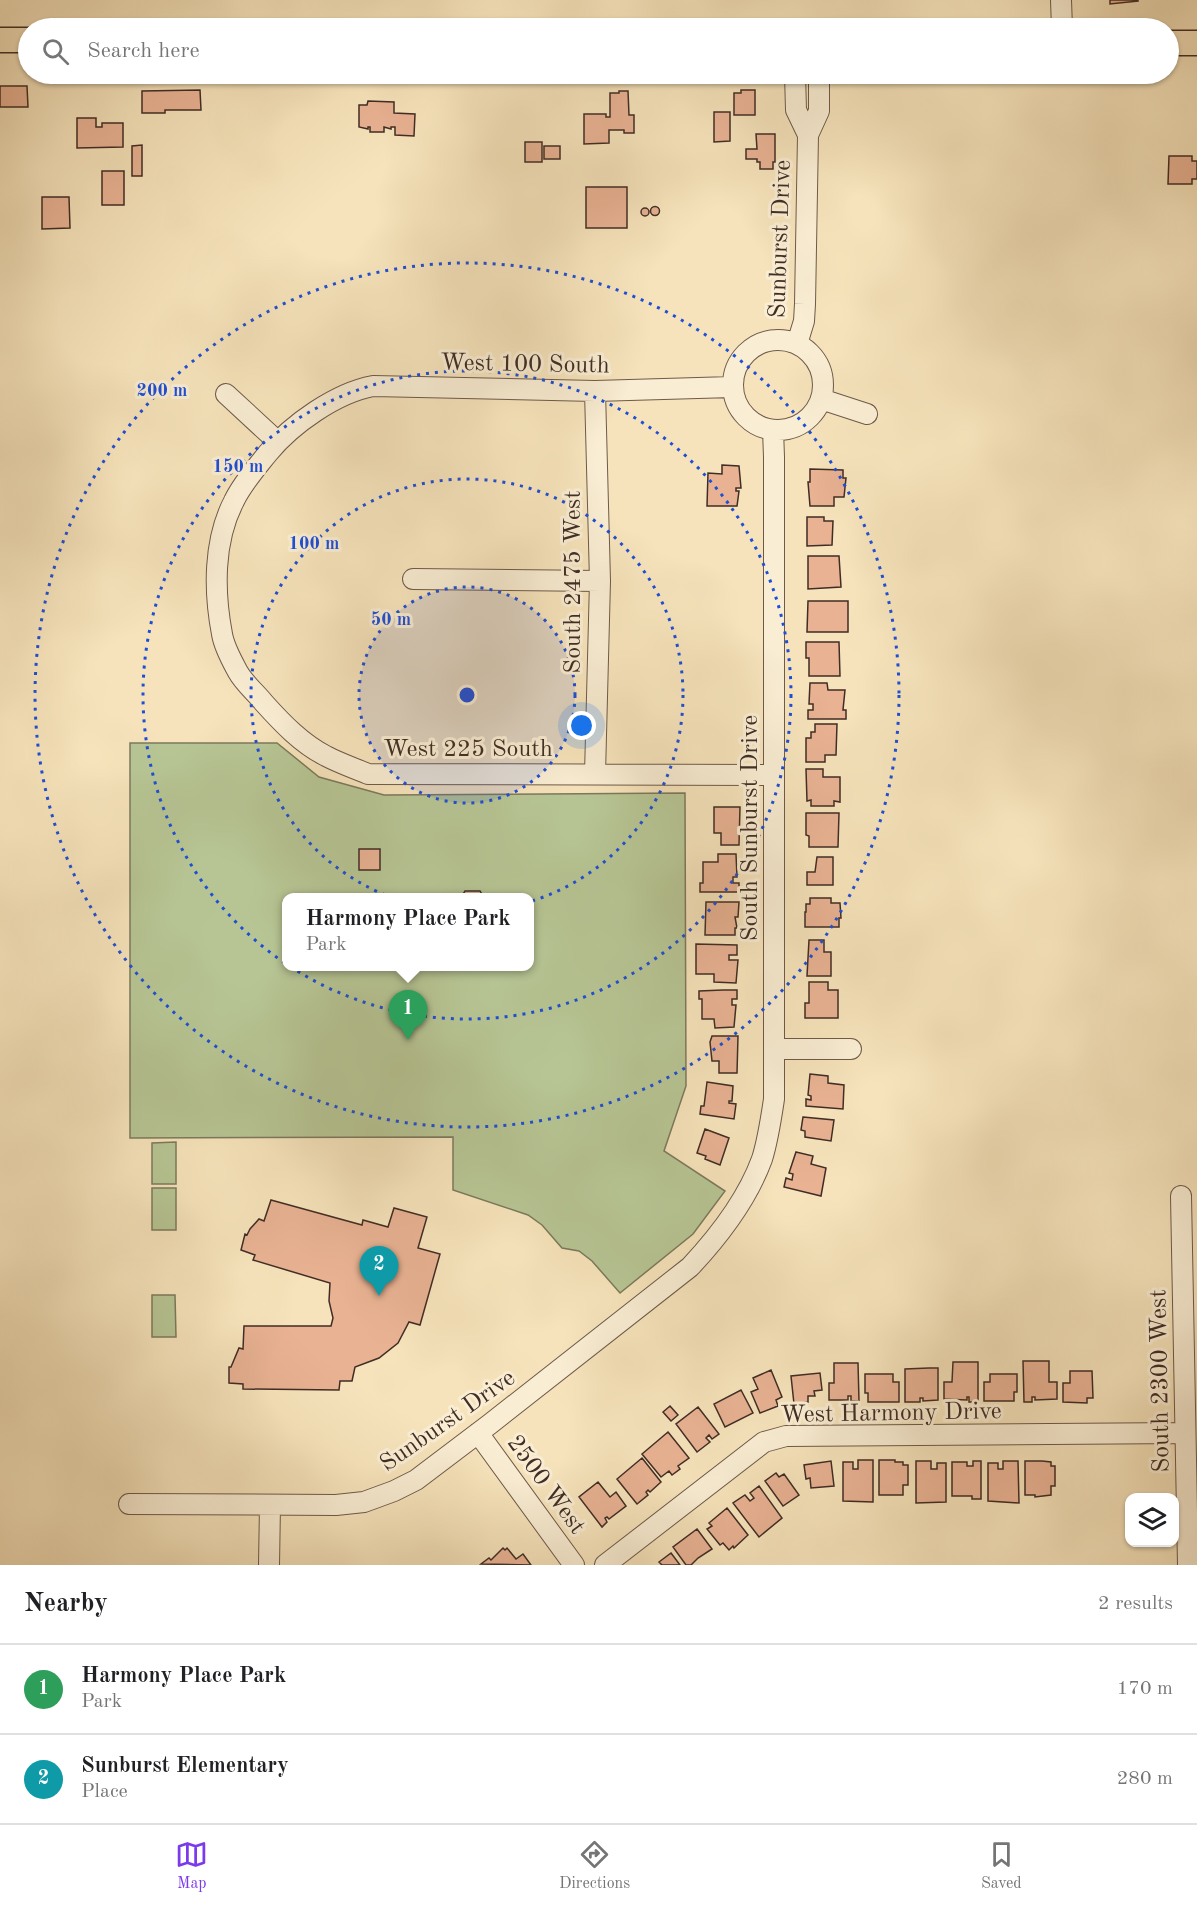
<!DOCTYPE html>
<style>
:root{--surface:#fff;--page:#f2f2f2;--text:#202124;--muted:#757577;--line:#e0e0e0;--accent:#7c3aed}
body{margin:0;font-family:"Old Standard TT",serif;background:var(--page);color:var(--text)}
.controls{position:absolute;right:18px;bottom:18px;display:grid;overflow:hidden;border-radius:12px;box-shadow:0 2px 4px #0004}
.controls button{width:54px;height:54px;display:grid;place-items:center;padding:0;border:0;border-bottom:2px solid var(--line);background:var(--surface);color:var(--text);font:30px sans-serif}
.you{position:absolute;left:582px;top:726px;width:21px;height:21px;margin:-15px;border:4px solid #fff;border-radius:50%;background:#1a73e8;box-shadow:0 0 0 9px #1a73e833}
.badge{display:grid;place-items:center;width:39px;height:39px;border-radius:50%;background:var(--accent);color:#fff;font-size:20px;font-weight:700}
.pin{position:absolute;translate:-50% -50px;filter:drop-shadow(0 2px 3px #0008)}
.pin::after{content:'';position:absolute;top:32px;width:21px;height:18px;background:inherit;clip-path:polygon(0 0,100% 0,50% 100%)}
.popup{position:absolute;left:282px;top:893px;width:252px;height:78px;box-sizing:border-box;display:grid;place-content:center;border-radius:12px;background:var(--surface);filter:drop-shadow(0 2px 4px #0005);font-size:20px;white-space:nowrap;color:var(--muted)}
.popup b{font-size:22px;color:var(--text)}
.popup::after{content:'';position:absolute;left:50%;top:100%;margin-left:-12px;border:12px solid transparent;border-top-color:var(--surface)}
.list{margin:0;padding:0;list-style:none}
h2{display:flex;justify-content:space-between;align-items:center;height:78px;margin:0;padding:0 24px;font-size:26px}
h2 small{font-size:20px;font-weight:400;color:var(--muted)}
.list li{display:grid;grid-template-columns:39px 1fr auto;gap:18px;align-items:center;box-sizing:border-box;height:90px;padding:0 24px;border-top:2px solid var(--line)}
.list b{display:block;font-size:22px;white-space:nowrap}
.list p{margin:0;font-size:20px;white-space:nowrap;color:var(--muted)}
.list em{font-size:20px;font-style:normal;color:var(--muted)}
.icon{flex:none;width:33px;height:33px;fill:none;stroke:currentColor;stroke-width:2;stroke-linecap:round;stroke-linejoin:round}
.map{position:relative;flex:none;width:1197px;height:1565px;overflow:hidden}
.search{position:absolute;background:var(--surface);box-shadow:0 2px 4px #0004;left:18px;right:18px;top:18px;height:66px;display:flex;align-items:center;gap:15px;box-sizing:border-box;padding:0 21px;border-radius:33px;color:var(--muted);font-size:22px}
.sheet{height:258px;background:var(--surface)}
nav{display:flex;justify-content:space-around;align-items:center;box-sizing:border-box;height:84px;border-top:2px solid var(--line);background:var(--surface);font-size:16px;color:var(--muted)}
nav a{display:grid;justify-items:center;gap:3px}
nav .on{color:var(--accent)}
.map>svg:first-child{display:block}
.green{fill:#b7c594;stroke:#7c795c;stroke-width:1.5;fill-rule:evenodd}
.building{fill:#e8b293;stroke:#402d25;stroke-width:1.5}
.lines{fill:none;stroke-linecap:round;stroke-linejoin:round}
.minor-casing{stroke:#6e5a4a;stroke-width:22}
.major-casing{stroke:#402d25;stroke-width:27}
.minor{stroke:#f9edd3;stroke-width:20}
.major{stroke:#f6e3bb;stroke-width:24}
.ring{fill:none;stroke:#1d4ed8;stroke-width:3;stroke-dasharray:3 6}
.labels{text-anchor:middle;stroke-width:6;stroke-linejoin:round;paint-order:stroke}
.street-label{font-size:24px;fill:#402d25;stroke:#f9edd3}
.centre{fill:#1d4ed8;stroke:#f9edd3;stroke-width:3}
.ring-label{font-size:18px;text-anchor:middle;font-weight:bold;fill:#1d4ed8;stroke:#f9edd3;stroke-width:6;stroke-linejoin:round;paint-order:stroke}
</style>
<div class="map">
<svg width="1197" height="1565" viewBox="0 0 1197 1565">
<rect width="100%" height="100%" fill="#f6e3bb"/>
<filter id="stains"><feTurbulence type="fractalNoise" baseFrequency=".00333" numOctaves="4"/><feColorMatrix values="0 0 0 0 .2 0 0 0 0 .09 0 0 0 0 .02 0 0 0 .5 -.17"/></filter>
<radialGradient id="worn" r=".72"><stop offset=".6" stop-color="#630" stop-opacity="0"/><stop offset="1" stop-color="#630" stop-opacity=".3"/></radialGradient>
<path class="green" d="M130 743H277L319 777 384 795 685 793 686 1086 664 1151 725 1191 693 1234 620 1293 592 1261 579 1251 562 1248 542 1225 528 1215 453 1190V1137L130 1138ZM286 898H530V966H286Z
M176 1142V1184H152V1143Z
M152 1188H176V1230H152Z
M152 1295H175L176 1337H152Z"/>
<path class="building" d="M1110 0H1138V1L1110 4Z
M0 86H27L28 107H0Z
M200 90 201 110H165V113H142V91Z
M741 90H755V115H734V93H741Z
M619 91H628L629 115H634V133H624V130H609V143L584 144V114H606V117H610V93H619Z
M368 101 394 102V113L415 114 414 136 395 135V127H391V129L384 127V132H370V127H368V129L359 127V105H367Z
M714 112H730V141L714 142Z
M77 118H96V127H102V123H123V147L77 148Z
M756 134H775V162H773V169H760V162H757V159H746V149H757Z
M525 142H542V162H525Z
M142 145V176H132V146Z
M544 146H560V159H544Z
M1169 156H1192V161H1197V179H1192V184H1168Z
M102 171H124V205H102Z
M586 187H627V228H586Z
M42 197H69L70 228 42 229Z
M650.5 211a4.5 4.5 0 1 1 9 0a4.5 4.5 0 1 1-9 0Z
M641 212a4 4 0 1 1 8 0a4 4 0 1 1-8 0Z
M722 465 739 466 741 488H736V491H739L737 506H707L708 473 722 474Z
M810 469 843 470V478H846L844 497H834V506H810L808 482H810Z
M807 517H824V521H833L832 545 807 546Z
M808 556H839L841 587 808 589Z
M808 601H848V632H807Z
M806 642H839L840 676H809V658H806Z
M810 683H827L828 690H845L843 710H846V719H808V710H813V704H809Z
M815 724H837L836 755H825V762H806V738H811V732H815Z
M806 769H823V777H840V802L834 801V806H811V800L807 801Z
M714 807H740L739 845H721V833H714Z
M806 813H839L838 847H809V836L806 835Z
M359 849H380V870H359Z
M718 854H736L737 877H733V883H739V892H700V883H703V862H718Z
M817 857H833V885H807V872H815Z
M465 891H480L484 898H461Z
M810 898H831V903H840L841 918H839V927H805V912H806V904H810Z
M706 902H739L738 917H735L737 928H735V935H705Z
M809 940H824V952H831V976H807Z
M696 944 737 945V955H729V960H738L736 983 714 982V974H696Z
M809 982H828V990H838V1018H805V1003H809Z
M723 990H737V999H732V1005H736L734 1027 715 1028 714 1019H702V999H699V991Z
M712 1036H738L737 1073H719V1061H712L710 1042Z
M810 1074 828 1076V1083L844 1085 843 1109 806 1106V1099L811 1100V1096L808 1095Z
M707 1082 733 1086 732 1101H729V1103L736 1104 734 1119 700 1114 701 1106H704Z
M803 1117 834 1120 831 1141 805 1137V1131L801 1130Z
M705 1129 729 1138 720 1165 705 1159 706 1156 697 1153Z
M796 1152 813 1156 811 1164 826 1168 821 1196 784 1187 786 1178 792 1180 793 1174 789 1173Z
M271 1200 362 1225 363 1220 388 1227 394 1208 427 1217 418 1248 440 1254 420 1325 409 1322 398 1343 379 1358 355 1367 352 1381H340L339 1390 243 1389V1384L229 1383V1367H231L239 1348 243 1349 244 1326H331L333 1318 329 1301 330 1283 253 1260 255 1255 241 1250 245 1234 247 1235 250 1229 259 1219 264 1221Z
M1023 1361H1049V1382H1057V1399L1035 1400V1397H1032V1402H1024Z
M953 1362H978V1402H969V1397H967V1400L944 1399V1382H952Z
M834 1363H858L859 1401H851V1396H848V1400H829V1383H834Z
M929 1368H938V1400L923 1401V1398H920V1402H905V1369Z
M771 1370 782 1397 776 1400 778 1406 760 1413 751 1392 758 1389 753 1378Z
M1070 1371H1092L1093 1398H1087V1403L1063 1402V1383H1070Z
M820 1373 822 1390 814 1391 815 1396H808V1402L794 1404 791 1376Z
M865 1374H893V1382H899V1402H868V1393H865Z
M990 1374H1017V1392H1014V1401H984V1382H990Z
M741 1390 753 1413 725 1427 714 1404Z
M670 1406 678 1415 671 1421 663 1412Z
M698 1407 719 1434 712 1439 709 1435 706 1438 710 1442 697 1452 676 1424Z
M668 1432 689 1458 678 1466 680 1469 672 1475 669 1471 661 1477 642 1454Z
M642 1458 661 1482 650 1492 648 1490 646 1492 648 1495 637 1504 617 1479Z
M858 1460H873V1502L843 1501V1462H853V1469H858Z
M879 1460H895V1462H903V1465H908V1485H903V1495H879Z
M831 1461 834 1486 811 1488 810 1478 806 1479 804 1465Z
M916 1461H931V1469H937V1463H946V1502L916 1503Z
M973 1461H981V1499H972V1496H952V1462H967V1466H973Z
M1003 1461H1018L1019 1503 988 1501V1463H998V1469H1003Z
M1025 1461H1042L1051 1462V1466H1055V1486H1051V1495L1035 1497V1495H1025Z
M776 1473 779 1477 784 1474 799 1495 783 1506 765 1481Z
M598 1482 610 1497 616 1492 626 1506 609 1519 607 1517 605 1518 607 1522 602 1527 579 1497Z
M759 1486 782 1518 759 1537 733 1503 745 1495 750 1501 754 1498 750 1493Z
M727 1508 748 1535 734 1548 733 1546 729 1550 723 1543 720 1545 707 1529 712 1526 709 1523Z
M697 1529 712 1549 698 1558 691 1565H686L673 1547Z
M503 1548 505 1550 507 1548 516 1559 523 1554 531 1565 481 1564 489 1558 491 1560Z
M671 1553 680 1565H662L659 1562Z"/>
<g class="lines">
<g class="minor-casing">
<path id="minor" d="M1061 0 1062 28
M795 74 796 110 808 135
M733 385a45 45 0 1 1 90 0a45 45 0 1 1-90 0Z
M797 344 804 321 805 304 808 135 819 111V74
M732 387 595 391 373 386C336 393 292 424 268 453 256 468 242 484 234 501 213 541 214 592 222 634 224 647 232 661 238 672 244 683 256 693 264 703 282 723 302 744 326 756 339 763 354 768 368 774L774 775
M226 394 278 442
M821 399 867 414
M413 579 600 581
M595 774 600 581 595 391
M774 1049H851
M1181 1196 1188 1565
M478 1433 574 1565
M129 1504 336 1505 364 1502 394 1491 416 1480 490 1424 690 1267C720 1235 747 1200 762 1159 768 1140 771 1119 774 1099V457L773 430
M269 1565 270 1505
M605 1565 764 1442 786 1436 1184 1433"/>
</g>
<g class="major-casing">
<path id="major" d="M0 40H28
M1168 43H1197"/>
</g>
<use href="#minor" class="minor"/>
<use href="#major" class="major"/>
</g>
<circle cx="467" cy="695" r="108" fill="#1d4ed8" fill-opacity=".12"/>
<g class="ring">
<circle cx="467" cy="695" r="108"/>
<circle cx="467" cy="695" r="216"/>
<circle cx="467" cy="695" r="324"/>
<circle cx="467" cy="695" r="432"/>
</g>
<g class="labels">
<g class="street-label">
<text transform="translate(779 239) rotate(-88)" y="8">Sunburst Drive</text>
<text transform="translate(525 363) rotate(1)" y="8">West 100 South</text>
<text transform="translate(572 582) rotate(-90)" y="8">South 2475 West</text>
<text x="468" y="756">West 225 South</text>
<text transform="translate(749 828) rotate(-90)" y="8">South Sunburst Drive</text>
<text transform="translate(1159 1381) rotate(-91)" y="8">South 2300 West</text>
<text transform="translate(891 1412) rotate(-1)" y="8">West Harmony Drive</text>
<text transform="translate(447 1420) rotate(-35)" y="8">Sunburst Drive</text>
<text transform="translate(547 1484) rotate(54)" y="8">2500 West</text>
</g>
</g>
<circle cx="467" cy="695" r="9" class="centre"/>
<g class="ring-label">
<text x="162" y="396">200 m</text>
<text x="238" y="472">150 m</text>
<text x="314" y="549">100 m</text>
<text x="391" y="625">50 m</text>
</g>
<rect width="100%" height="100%" filter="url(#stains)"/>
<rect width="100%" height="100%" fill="url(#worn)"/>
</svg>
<div class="controls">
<button><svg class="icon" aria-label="layers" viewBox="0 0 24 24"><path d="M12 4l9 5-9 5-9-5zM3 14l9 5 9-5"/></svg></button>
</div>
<div class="you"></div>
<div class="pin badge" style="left:408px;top:1040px;background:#2e9e5b">1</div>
<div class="popup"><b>Harmony Place Park</b>Park</div>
<div class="pin badge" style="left:379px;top:1296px;background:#0f9aa8">2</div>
<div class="search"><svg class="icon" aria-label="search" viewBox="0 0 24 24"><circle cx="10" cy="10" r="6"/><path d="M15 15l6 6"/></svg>Search here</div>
</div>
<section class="sheet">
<h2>Nearby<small>2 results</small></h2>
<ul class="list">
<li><span class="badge" style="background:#2e9e5b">1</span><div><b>Harmony Place Park</b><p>Park</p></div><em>170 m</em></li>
<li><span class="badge" style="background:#0f9aa8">2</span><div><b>Sunburst Elementary</b><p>Place</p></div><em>280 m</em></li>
</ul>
</section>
<nav>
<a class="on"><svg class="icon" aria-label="map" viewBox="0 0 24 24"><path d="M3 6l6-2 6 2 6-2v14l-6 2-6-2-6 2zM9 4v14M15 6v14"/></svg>Map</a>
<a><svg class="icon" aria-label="directions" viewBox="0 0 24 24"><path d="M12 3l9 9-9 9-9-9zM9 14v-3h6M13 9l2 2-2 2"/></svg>Directions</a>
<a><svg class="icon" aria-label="saved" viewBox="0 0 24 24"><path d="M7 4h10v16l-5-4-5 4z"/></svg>Saved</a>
</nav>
